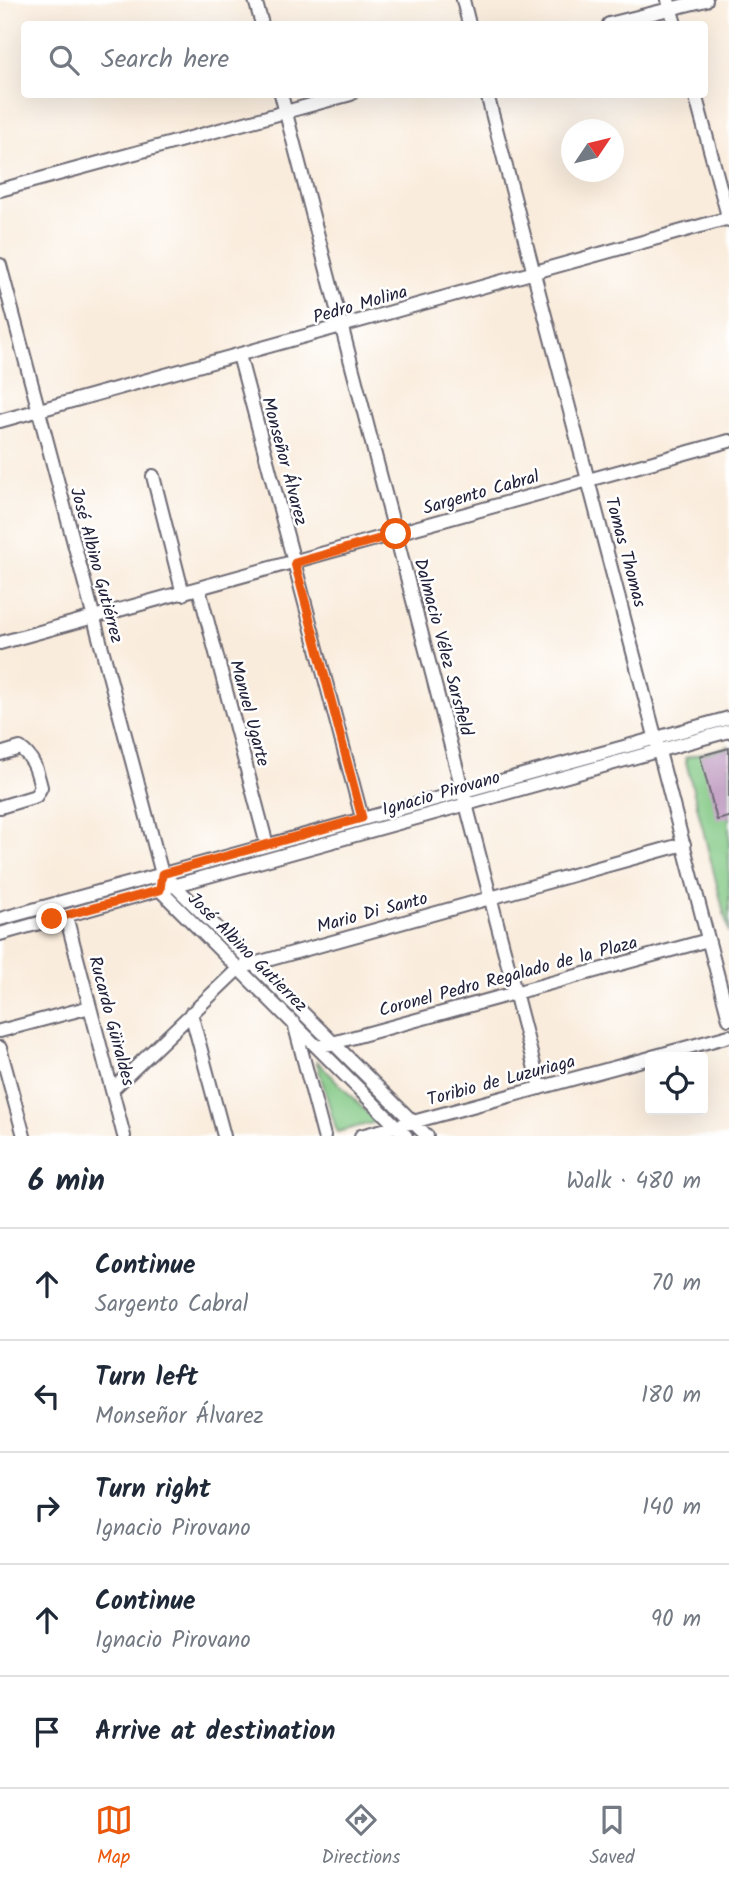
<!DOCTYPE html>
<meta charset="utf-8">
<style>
:root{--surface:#fff;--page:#f6f6f7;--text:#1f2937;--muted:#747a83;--line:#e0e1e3;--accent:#ea580c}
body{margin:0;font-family:Kalam,sans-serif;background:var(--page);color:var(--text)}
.controls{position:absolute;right:21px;bottom:21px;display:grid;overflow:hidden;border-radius:7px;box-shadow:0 7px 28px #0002}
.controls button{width:63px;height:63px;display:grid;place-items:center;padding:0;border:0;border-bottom:2px solid var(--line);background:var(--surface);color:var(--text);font:35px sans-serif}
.compass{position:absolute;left:561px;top:119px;width:63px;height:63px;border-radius:50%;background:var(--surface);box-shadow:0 7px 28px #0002;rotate:55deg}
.stop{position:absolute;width:21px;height:21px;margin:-16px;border:5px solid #ea580c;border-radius:50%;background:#fff}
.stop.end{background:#ea580c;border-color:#fff;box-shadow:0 2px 7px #0008}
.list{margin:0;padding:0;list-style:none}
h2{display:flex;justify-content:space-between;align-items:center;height:91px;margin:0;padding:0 28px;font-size:30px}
h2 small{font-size:23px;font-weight:400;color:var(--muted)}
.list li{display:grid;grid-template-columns:46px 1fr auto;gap:21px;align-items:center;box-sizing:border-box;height:112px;padding:0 28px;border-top:2px solid var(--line)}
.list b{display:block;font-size:26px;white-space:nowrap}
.list p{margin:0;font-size:23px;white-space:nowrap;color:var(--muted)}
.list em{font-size:23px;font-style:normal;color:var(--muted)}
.icon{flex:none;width:38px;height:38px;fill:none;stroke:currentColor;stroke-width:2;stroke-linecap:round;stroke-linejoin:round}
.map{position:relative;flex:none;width:729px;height:1136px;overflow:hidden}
.search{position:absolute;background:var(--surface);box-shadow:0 7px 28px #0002;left:21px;right:21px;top:21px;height:77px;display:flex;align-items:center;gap:18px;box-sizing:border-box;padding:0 24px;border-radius:7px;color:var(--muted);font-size:26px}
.sheet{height:651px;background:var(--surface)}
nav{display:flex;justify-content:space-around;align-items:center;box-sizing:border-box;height:98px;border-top:2px solid var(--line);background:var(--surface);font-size:19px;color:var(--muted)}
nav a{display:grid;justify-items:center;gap:4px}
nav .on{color:var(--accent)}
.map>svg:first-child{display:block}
.green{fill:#80c782;stroke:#51745e;stroke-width:2}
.building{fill:#be98bf}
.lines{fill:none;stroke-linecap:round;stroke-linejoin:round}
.minor-casing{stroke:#6d6973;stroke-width:16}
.minor{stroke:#fff;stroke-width:12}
.route{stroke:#ea580c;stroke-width:9}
.labels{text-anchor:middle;stroke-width:5;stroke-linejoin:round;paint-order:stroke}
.street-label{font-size:18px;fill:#22223b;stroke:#fff}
</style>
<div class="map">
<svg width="729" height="1136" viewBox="0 0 729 1136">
<rect width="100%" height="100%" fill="#fff"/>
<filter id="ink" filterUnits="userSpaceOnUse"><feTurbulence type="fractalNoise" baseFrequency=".0143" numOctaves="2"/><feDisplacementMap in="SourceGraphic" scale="14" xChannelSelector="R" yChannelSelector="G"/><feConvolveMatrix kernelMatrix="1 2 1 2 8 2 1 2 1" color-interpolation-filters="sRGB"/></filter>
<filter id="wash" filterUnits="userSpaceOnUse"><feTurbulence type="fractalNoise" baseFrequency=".00686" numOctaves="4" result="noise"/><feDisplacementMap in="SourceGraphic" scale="28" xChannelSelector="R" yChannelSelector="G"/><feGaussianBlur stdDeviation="1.57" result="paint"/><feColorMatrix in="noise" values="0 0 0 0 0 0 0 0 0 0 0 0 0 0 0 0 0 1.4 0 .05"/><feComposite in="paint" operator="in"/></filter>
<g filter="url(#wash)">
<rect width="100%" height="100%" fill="#f9ecdc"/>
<path class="green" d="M729 746V933L685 758Z
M316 1060 376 1122 337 1132Z"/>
<g id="blocks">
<path class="building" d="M729 748V817L717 820 700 756Z"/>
</g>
</g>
<g filter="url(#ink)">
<use href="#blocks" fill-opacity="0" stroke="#6d6973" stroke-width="2"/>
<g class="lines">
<g class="minor-casing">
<path id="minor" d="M255 0 262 24
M463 0 469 24
M668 0 675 24
M609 24 706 0
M281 94 540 1088
M487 94 729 1019
M695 94 729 220
M0 190 351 94
M0 265 162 874 160 890 406 1136
M239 355 362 818
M0 421 729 218
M153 476 183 594
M199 589 267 845
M0 643 729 441
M0 754 20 748C34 758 37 771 41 787L36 796 0 807
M171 882 427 1136
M66 916 124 1136
M0 919 729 718
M0 934 729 731
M191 1013 224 1136
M294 1023 324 1136
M0 1031 90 1007
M318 1047 708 940
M0 1048 24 1136
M652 1057 729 1036
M112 1090 239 968 684 844
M361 1136 650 1058"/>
</g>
<use href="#minor" class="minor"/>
</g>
</g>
<g class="lines" filter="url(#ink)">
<path class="route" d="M52 919 160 890 162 874 362 818 295 563 396 534"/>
</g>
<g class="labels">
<g class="street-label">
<text transform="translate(360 304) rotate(-16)" y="6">Pedro Molina</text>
<text transform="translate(285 461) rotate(75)" y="6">Monseñor Álvarez</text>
<text transform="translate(481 492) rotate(-16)" y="6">Sargento Cabral</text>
<text transform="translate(626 552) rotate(75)" y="6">Tomas Thomas</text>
<text transform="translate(97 565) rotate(75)" y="6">José Albino Gutiérrez</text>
<text transform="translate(444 647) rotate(75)" y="6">Dalmacio Vélez Sarsfield</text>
<text transform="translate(250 713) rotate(75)" y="6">Manuel Ugarte</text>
<text transform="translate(441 793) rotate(-16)" y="6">Ignacio Pirovano</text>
<text transform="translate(372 912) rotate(-15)" y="6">Mario Di Santo</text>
<text transform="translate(248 952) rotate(45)" y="6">José Albino Gutierrez</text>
<text transform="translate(508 976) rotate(-15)" y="6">Coronel Pedro Regalado de la Plaza</text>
<text transform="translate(112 1021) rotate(75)" y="6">Rucardo Güiraldes</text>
<text transform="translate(501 1080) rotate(-15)" y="6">Toribio de Luzuriaga</text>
</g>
</g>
</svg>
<div class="controls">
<button><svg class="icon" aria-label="locate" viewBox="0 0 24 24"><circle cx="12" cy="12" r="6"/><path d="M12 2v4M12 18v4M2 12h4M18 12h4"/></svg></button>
</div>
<svg class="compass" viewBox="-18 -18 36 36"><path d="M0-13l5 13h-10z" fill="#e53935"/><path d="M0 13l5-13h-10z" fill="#747a83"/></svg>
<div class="stop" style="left:396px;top:534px"></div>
<div class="stop end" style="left:52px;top:919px"></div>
<div class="search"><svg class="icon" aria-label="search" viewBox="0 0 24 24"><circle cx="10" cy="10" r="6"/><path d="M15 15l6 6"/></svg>Search here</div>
</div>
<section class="sheet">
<h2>6 min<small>Walk · 480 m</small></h2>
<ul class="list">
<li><svg class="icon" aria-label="ahead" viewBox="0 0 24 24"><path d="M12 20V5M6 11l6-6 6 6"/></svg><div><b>Continue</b><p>Sargento Cabral</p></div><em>70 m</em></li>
<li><svg class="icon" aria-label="left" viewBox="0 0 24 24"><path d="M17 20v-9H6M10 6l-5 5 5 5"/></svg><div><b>Turn left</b><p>Monseñor Álvarez</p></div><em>180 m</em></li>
<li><svg class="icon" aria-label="right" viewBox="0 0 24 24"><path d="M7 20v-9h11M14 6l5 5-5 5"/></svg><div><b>Turn right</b><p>Ignacio Pirovano</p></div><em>140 m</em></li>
<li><svg class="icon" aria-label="ahead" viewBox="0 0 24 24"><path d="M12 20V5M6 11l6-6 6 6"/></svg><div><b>Continue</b><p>Ignacio Pirovano</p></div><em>90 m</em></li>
<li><svg class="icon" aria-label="arrive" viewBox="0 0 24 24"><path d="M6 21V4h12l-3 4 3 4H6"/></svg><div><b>Arrive at destination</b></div></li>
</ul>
</section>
<nav>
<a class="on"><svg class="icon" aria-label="map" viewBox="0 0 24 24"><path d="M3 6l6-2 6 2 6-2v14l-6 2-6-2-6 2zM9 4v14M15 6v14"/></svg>Map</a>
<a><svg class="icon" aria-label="directions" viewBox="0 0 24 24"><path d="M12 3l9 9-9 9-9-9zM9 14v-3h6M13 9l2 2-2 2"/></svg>Directions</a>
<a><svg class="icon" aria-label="saved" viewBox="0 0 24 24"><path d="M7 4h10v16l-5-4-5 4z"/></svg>Saved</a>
</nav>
